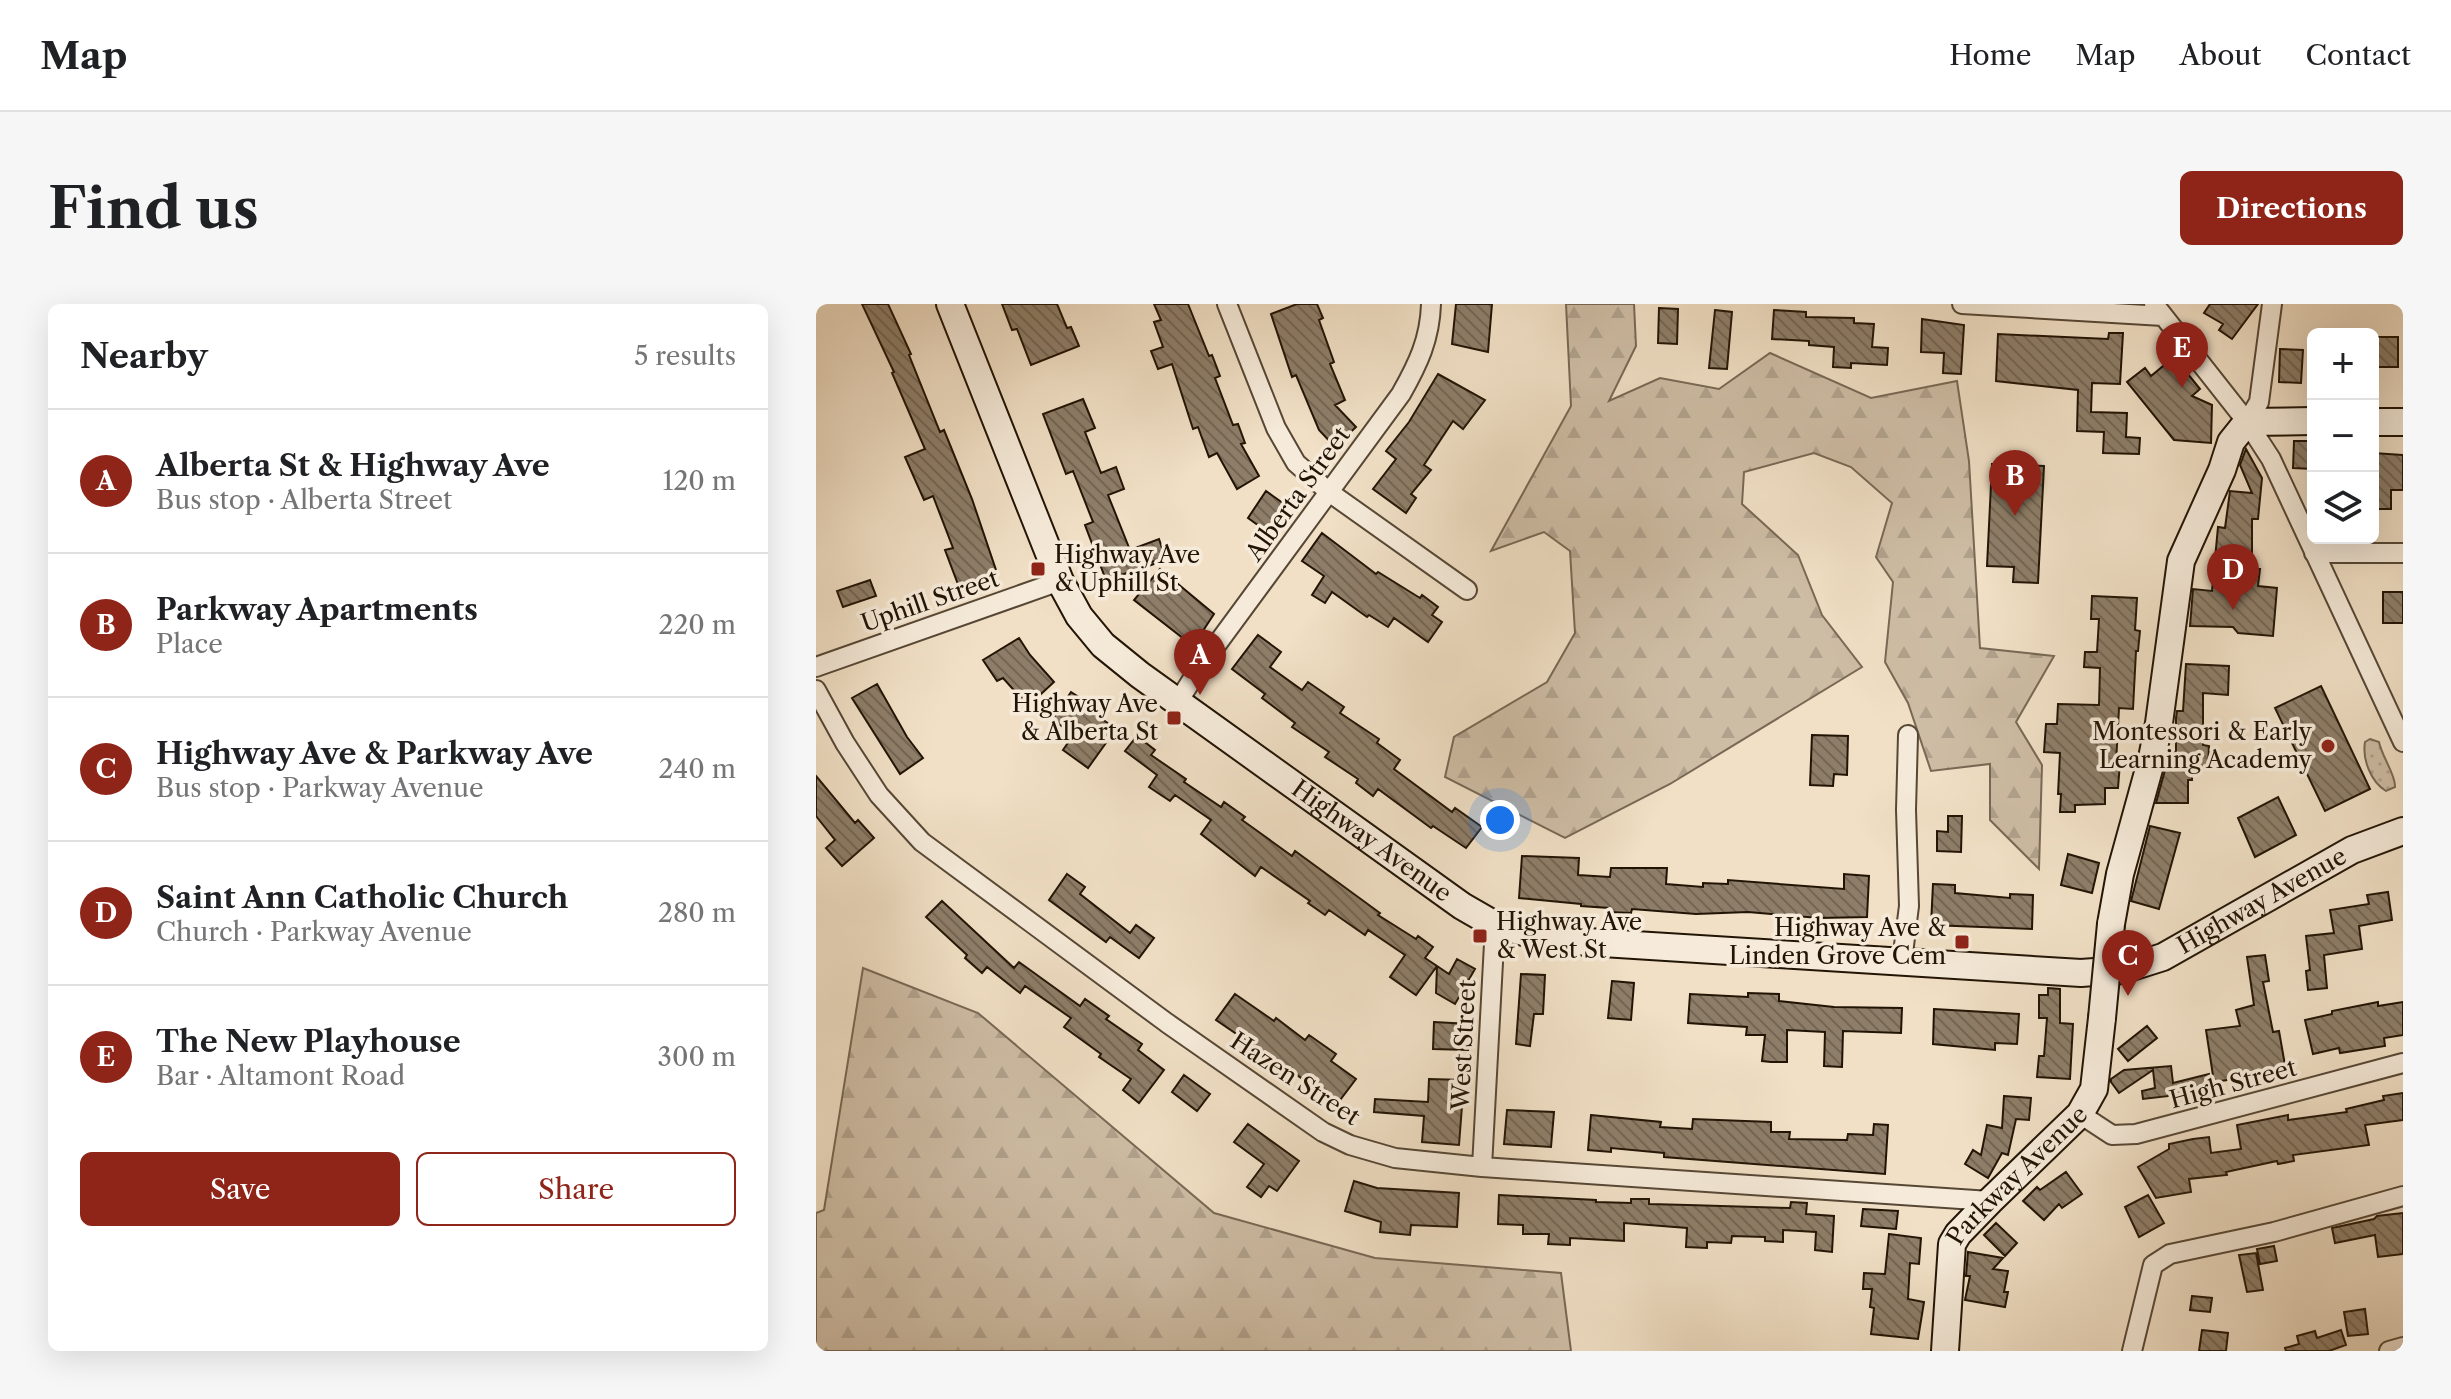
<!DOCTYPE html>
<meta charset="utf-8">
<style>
:root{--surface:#fff;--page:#f6f6f6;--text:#202124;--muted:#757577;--line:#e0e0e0;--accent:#8f2418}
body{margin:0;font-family:"Libre Caslon Text",serif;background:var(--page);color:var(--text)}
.controls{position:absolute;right:24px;top:24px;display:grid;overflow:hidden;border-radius:12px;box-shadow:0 8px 32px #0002}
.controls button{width:72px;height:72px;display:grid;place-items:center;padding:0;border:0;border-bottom:2px solid var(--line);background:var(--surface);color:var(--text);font:40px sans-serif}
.you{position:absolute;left:684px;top:516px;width:28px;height:28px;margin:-20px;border:6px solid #fff;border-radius:50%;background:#1a73e8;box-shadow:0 0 0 12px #1a73e833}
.badge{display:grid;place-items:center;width:52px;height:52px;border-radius:50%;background:var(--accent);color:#fff;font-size:26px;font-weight:700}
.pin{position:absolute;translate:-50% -66px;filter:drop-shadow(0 2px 4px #0008)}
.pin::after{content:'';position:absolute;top:42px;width:28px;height:24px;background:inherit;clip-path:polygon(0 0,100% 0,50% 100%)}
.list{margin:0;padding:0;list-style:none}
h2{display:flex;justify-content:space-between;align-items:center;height:104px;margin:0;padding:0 32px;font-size:34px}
h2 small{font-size:26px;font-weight:400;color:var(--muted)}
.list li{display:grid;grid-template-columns:52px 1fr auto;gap:24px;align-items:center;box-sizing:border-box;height:144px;padding:0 32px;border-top:2px solid var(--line)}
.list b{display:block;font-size:30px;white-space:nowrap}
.list p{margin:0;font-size:26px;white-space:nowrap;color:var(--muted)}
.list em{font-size:26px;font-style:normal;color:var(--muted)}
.actions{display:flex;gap:16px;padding:24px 32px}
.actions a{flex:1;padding:18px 0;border:2px solid var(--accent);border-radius:12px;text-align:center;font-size:28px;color:var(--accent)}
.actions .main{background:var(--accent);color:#fff}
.icon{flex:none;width:44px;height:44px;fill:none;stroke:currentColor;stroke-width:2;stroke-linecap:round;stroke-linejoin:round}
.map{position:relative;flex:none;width:1587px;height:1047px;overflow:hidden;border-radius:12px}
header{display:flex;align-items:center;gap:48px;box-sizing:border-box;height:112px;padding:0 40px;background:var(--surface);border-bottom:2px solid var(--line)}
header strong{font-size:38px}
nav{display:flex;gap:44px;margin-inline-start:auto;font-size:28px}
.intro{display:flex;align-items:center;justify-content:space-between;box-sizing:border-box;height:192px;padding:0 48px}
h1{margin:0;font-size:56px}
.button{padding:20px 36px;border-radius:12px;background:var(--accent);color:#fff;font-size:28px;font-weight:700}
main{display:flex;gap:48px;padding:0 48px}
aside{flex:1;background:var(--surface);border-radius:12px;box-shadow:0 8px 32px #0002}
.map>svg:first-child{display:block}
.forest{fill:url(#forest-firs);stroke:#786855;stroke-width:2}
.park{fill:url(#park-dots);stroke:#786855;stroke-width:2}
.building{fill:url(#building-back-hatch);stroke:#221405;stroke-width:2}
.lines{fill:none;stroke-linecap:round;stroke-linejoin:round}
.street-casing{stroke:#564735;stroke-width:22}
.secondary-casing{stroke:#221405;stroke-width:30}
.street{stroke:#f6ebda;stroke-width:18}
.secondary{stroke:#f6ebda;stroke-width:26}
.secondary-bridge-casing{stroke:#221405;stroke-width:30;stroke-linecap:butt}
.secondary-bridge{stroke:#f6ebda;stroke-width:26}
.poi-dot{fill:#8f2418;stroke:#f6ebda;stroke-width:3}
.labels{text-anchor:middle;stroke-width:7;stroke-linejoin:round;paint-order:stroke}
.street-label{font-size:24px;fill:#221405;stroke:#f6ebda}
.poi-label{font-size:24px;fill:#221405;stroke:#f6ebda;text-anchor:end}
</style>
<header>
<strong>Map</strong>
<nav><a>Home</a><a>Map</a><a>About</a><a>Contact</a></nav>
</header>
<div class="intro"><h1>Find us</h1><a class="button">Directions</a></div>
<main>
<aside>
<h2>Nearby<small>5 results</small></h2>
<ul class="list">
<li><span class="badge">A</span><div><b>Alberta St &amp; Highway Ave</b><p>Bus stop · Alberta Street</p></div><em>120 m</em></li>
<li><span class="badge">B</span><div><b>Parkway Apartments</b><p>Place</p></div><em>220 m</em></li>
<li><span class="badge">C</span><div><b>Highway Ave &amp; Parkway Ave</b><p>Bus stop · Parkway Avenue</p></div><em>240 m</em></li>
<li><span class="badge">D</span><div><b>Saint Ann Catholic Church</b><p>Church · Parkway Avenue</p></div><em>280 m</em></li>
<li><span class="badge">E</span><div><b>The New Playhouse</b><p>Bar · Altamont Road</p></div><em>300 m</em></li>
</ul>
<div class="actions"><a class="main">Save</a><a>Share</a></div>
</aside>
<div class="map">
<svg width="1587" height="1047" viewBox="0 0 1587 1047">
<defs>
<pattern id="forest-firs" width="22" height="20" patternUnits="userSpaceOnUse" patternTransform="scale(2)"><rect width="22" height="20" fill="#cebda5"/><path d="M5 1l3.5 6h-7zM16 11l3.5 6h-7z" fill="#b1a28d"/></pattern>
<pattern id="park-dots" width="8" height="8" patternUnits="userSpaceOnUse" patternTransform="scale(2)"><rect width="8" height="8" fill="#cebda5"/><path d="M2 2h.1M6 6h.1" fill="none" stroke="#b1a28d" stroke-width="1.8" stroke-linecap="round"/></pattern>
<pattern id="building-back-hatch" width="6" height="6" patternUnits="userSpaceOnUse" patternTransform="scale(2)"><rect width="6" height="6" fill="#8e7e69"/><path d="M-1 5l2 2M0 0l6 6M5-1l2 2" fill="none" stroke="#746654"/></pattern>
</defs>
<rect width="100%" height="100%" fill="#f1e0c6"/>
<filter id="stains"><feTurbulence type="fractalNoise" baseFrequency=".0025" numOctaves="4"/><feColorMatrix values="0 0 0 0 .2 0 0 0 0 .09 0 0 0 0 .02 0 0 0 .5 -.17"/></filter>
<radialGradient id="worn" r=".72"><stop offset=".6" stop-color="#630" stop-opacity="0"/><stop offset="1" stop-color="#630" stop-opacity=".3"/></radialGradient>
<path class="forest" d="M750 0H818L820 42 793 97 844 74 903 85 954 49 1055 94 1141 77 1153 157 1164 344 1238 352 1200 418 1226 461 1223 565 1174 516V460L1115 467 1092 399 1069 358 1077 278 1060 253 1076 199 1035 163 998 149 928 168 926 200 982 251 1006 311 1046 363 854 480 749 534 629 473 638 433 731 378 759 329 754 247 728 228 675 247 755 102Z
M47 664 162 709 398 909 559 954 745 969 755 1047H0V909L8 906Z"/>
<path class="park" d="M1554 435 1563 438C1566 453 1580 471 1579 483L1570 487C1555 478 1546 455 1549 438Z"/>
<path class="building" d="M46 0H72L95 50 93 51 124 128 128 126 156 195 181 269 143 283 129 246 137 244 117 192 108 196 89 153 109 145 76 69 78 68Z
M186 0H241L251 24 255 23 263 42 215 61 201 25 196 26Z
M338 0H372L393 52 396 51 404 72 399 74 417 121 422 120 429 139 425 140 443 172 421 185 401 149 393 153 382 123 377 125 356 60 342 65 335 47 347 43 338 18 345 16Z
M481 0H501L507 14 503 16 518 58 514 60 529 96 519 101 540 123 519 143 503 126 480 71 476 73 455 10Z
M640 0H676L672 48 636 40Z
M1394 0H1442L1416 35 1403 26 1407 20 1388 9Z
M843 4 862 5 861 40 842 39Z
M899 6 916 8 911 65 893 64Z
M958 6 990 8V13L1038 14V19L1058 20 1056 43 1072 44 1071 61 1035 59V64L1017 63 1018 43 993 41V37L956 35Z
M1106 15 1148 21 1145 70 1127 69 1128 49 1105 48Z
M1293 29H1307L1304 80 1276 79 1275 108 1311 109 1310 133 1324 134 1323 150 1287 149 1288 128 1261 127 1262 86 1180 77 1182 30 1292 35Z
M1560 33H1582V63H1560Z
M1464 45 1487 46 1485 79 1463 78Z
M1358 53 1384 85 1376 92 1396 101 1395 139 1358 136 1311 78 1329 64 1335 72Z
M622 70 669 96 647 125 637 117 608 161 615 166 595 190 600 194 590 209 557 185 580 155 570 147 593 118Z
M267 95 279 124 269 128 285 169 300 163 308 185 292 191 314 246 343 235 349 253 336 258 338 260 290 276 269 221 277 218 257 167 250 170 227 110Z
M1478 137H1497V165L1477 164Z
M1430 145 1446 174 1442 215H1436V265H1444L1442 282 1461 284 1457 332 1422 329 1417 323 1374 322 1377 285 1396 287 1402 223 1409 224 1414 187 1436 189 1424 161Z
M1557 149 1587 151V186H1575V205H1557Z
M1176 160 1228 162 1222 279 1197 278 1198 263 1171 262Z
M450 187 471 202 453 229 432 214Z
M506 229 560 270 562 268 604 294 606 291 622 303 616 311 626 318 612 338 578 314 572 323 553 311 551 313 516 288 509 299 496 291 508 272 486 257Z
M344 265 398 310 377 342 318 296Z
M54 276 60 292 27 303 21 287Z
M1567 288H1587V319H1567Z
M1276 292 1321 294 1319 326 1324 327 1322 347H1320L1317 405 1303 404 1300 459H1304L1302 484H1289V500L1259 501V508H1244L1245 490H1242L1244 449 1228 448 1230 420H1241L1242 400 1283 401 1284 364 1268 363 1269 348H1281L1283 315H1275Z
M442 331 465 348 454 363 486 386 492 378 528 403 524 409 563 435 561 439 584 456 578 465 636 508 639 504 666 523 650 544 617 522 615 524 562 485 557 492 540 479 542 475 509 453 513 448 476 423 479 419 446 394 449 390 416 365Z
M203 334 214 351 238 378 212 402 187 374 181 377 167 356Z
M1370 360 1413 362 1412 391 1387 389V441L1393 442 1392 462H1376V476H1372V499H1340L1354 448H1360V414L1361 407H1367Z
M61 380 91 433 107 454 84 470 36 394Z
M1505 382 1554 485 1509 507 1459 404Z
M255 388 272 399 269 403 300 425 272 464 247 446 258 430 236 416Z
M996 431 1032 432 1031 471 1018 470 1017 482 994 481Z
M321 432 339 446 335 451 370 475 368 478 405 503 408 498 429 513 426 516 476 552 479 547 564 609 562 611 600 635 602 632 617 643 609 654 621 662 600 691 574 673 589 651 552 626 549 631 513 606 509 611 492 599 494 597 445 563 439 572 385 530 395 516 359 491 354 497 333 483 341 471 309 447Z
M0 472 39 519 42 516 58 534 26 562 10 544 19 536 0 512Z
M1462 493 1480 531 1439 553 1422 514Z
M1132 512H1146L1145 548 1121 547V527L1132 528Z
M1334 522 1364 529 1343 605 1315 597Z
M1252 550 1283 559 1276 589 1245 581Z
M706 552 763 554 762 571 794 573 795 564H851L850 580 887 583V579L912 580V576L1028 585V570L1053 572 1051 613 1003 614 932 608 880 610 816 605 815 609 792 608 793 604 765 602V600L703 594Z
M251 570 269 583 264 590 314 629 320 621 338 634 323 654 294 633 290 638 233 596Z
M1117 580 1139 581V589L1194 594V590L1217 591 1216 625 1115 621Z
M1572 588 1576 616 1543 622 1546 645 1508 651 1511 684 1492 686 1490 667 1494 666 1490 632 1518 629 1514 606 1553 600 1551 591Z
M126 597 198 664 203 658 264 702 269 695 293 712 290 715 326 740 322 746 348 766 323 799 307 786 315 775 283 753 285 750 248 723 255 714 209 682 204 689 171 663 166 669 149 654 151 651 110 613Z
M1449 651 1453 677 1447 678 1457 728 1463 727 1470 767 1398 778 1390 726 1424 722 1420 706 1438 701 1431 653Z
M641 655 659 665 639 700 620 689 621 662 633 670Z
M705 670 729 671 727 710H718L714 742 700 740Z
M796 677 818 679 815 716 792 714Z
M1232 684 1244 685V719L1257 720 1254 775 1221 773 1223 752H1228L1231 714H1223V691H1232Z
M932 689 963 690V697L1018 703 1086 704 1085 729 1027 727 1026 763 1008 762 1009 728 971 726V758H955L946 757 949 731H930L931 723 872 719 874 690 932 693Z
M419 690 458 717 460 714 489 736 493 731 520 750 515 757 540 775 521 800 463 758 459 763 435 745 438 742 400 716Z
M1562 698V702L1587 698V731L1568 734 1569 742 1524 749 1523 744 1497 750 1489 716 1516 710V707Z
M1118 705 1203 710 1201 740 1179 739V746L1117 740Z
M618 718 654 720 652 746 617 745Z
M1331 722 1341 734 1312 757 1302 745Z
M1355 762 1357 779 1393 770 1397 787 1327 795 1326 787 1339 784 1337 766 1303 789 1295 778V775L1308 766Z
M368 771 394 790 381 807 356 788Z
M613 775 648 776 643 841 606 838 608 812 558 808 559 795 612 798Z
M1587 789V816L1549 821 1553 841 1477 851 1478 857 1462 860 1461 857 1410 868 1411 871 1373 875 1375 888 1340 894 1322 863 1353 845V840L1377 835 1393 833 1395 849 1425 845 1421 821 1472 811V816L1531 808 1530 805 1568 796 1567 792Z
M1188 792 1215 794 1213 816 1200 815 1192 851 1186 849 1172 874 1149 860 1157 846 1165 851 1171 821 1186 824Z
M691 806 738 808 735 843 688 840Z
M775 811 845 818 844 823 876 825 877 815 955 818V828H974L973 835 1031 836 1032 830 1057 831 1058 820 1072 821 1069 870 848 853V849L795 844V848L772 846Z
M432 820 483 857 461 887 453 882 445 893 431 883 448 860 418 838Z
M1250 868 1266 890 1246 904 1243 900 1228 916 1207 897 1221 883 1224 886Z
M538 877 561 884 643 889 641 923 595 921 594 931 564 928 565 918 529 907Z
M683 891 780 896V898L815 899V895H833V900L872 901 974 904 975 898 991 899 990 910 1018 912 1016 948 999 946 1000 928 967 926V938L949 937V933L916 932 915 939 891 938V944L870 943 871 924 808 919V937L754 934V941L732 940 733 930H707V921L682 920Z
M1332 891 1348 919 1323 933 1309 903Z
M1047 905 1082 907 1080 925 1045 922Z
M1587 909V950L1562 953 1559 931 1519 939 1516 924 1558 915 1561 912Z
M1180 919 1201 939 1189 952 1168 931Z
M1073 930 1105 934 1103 960 1094 959 1092 995 1108 998 1102 1035 1055 1030 1058 1004 1054 1003 1056 985H1047L1048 969 1069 970Z
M1458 942 1461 957 1444 960 1441 945Z
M1152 948 1187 954 1177 965 1192 967 1188 988H1192L1189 1003 1149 996 1154 972H1150Z
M1440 949 1447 986 1431 988 1423 951Z
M1376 992 1396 994 1394 1008 1374 1006Z
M1549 1005 1552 1030 1532 1032 1528 1008Z
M1386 1026 1412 1029 1410 1047H1383Z
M1525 1026 1530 1041 1513 1047H1470L1469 1044 1483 1040 1481 1032 1499 1027 1501 1034Z"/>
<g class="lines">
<g class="street-casing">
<path id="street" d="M411 0 460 124 480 159 513 188 651 286
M1146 0 1347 12
M1338 0 1431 118 1455 155 1587 438
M1431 118 1443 98 1456 0
M1498 249H1587
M0 363 244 277
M0 386 29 439 63 491 106 538 351 719 507 828 534 841 579 854 666 863 1174 897
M362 398 382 366 585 90C602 60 614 35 615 0
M1086 657 1093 602 1090 506 1092 431
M1264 810 1296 831 1320 830 1587 759
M666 863 679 621
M1316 1047 1337 961 1354 950 1458 928 1587 892
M1573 1047 1587 1043"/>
</g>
<g class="secondary-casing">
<g id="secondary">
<path id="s1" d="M134 0 244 277 263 312 287 341 324 371 646 602 679 621 724 632 771 638 1265 669 1306 666 1347 653 1536 546 1587 527"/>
<path d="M1557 118H1587"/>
<path d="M1295 620 1304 570 1336 454 1343 419 1365 257 1406 166 1415 138 1431 118 1497 117"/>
<path id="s2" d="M1129 1047 1136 940 1142 930 1174 897 1264 810 1278 785 1286 714"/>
</g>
</g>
<use href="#street" class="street"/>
<use href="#secondary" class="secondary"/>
<g class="secondary-bridge-casing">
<path id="secondary-bridge" d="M1286 714 1295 620"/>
</g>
<use href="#secondary-bridge" class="secondary-bridge"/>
</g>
<g class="poi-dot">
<rect x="214" y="257" width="16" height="16" rx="4"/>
<rect x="350" y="406" width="16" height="16" rx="4"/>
<circle cx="1512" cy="442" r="8"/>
<rect x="656" y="624" width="16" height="16" rx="4"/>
<rect x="1138" y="630" width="16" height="16" rx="4"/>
</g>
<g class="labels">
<g class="street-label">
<text transform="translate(482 190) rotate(-54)" y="8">Alberta Street</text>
<text transform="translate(114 297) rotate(-19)" y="8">Uphill Street</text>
<text dy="8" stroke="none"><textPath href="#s1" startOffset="708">Highway Avenue</textPath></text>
<text dy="8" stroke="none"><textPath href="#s1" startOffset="1644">Highway Avenue</textPath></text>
<text transform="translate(648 741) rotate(-87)" y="8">West Street</text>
<text transform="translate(479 775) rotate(33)" y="8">Hazen Street</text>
<text transform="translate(1417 780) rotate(-15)" y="8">High Street</text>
<text dy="8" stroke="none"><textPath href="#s2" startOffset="202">Parkway Avenue</textPath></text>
</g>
<g class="poi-label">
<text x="238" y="259" text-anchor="start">Highway Ave<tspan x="238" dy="28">&amp; Uphill St</tspan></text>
<text x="342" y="408">Highway Ave<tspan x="342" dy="28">&amp; Alberta St</tspan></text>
<text x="1496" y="436">Montessori &amp; Early<tspan x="1496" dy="28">Learning Academy</tspan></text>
<text x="680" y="626" text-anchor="start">Highway Ave<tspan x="680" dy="28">&amp; West St</tspan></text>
<text x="1130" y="632">Highway Ave &amp;<tspan x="1130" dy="28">Linden Grove Cem</tspan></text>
</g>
</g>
<rect width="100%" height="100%" filter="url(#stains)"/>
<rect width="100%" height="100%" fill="url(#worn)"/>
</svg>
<div class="controls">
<button>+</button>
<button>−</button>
<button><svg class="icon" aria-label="layers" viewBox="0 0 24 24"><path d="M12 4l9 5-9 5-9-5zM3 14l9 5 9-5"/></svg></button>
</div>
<div class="you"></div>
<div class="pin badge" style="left:384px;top:391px">A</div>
<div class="pin badge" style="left:1199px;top:212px">B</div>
<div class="pin badge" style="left:1312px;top:692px">C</div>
<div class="pin badge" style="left:1417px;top:306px">D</div>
<div class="pin badge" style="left:1366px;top:84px">E</div>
</div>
</main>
